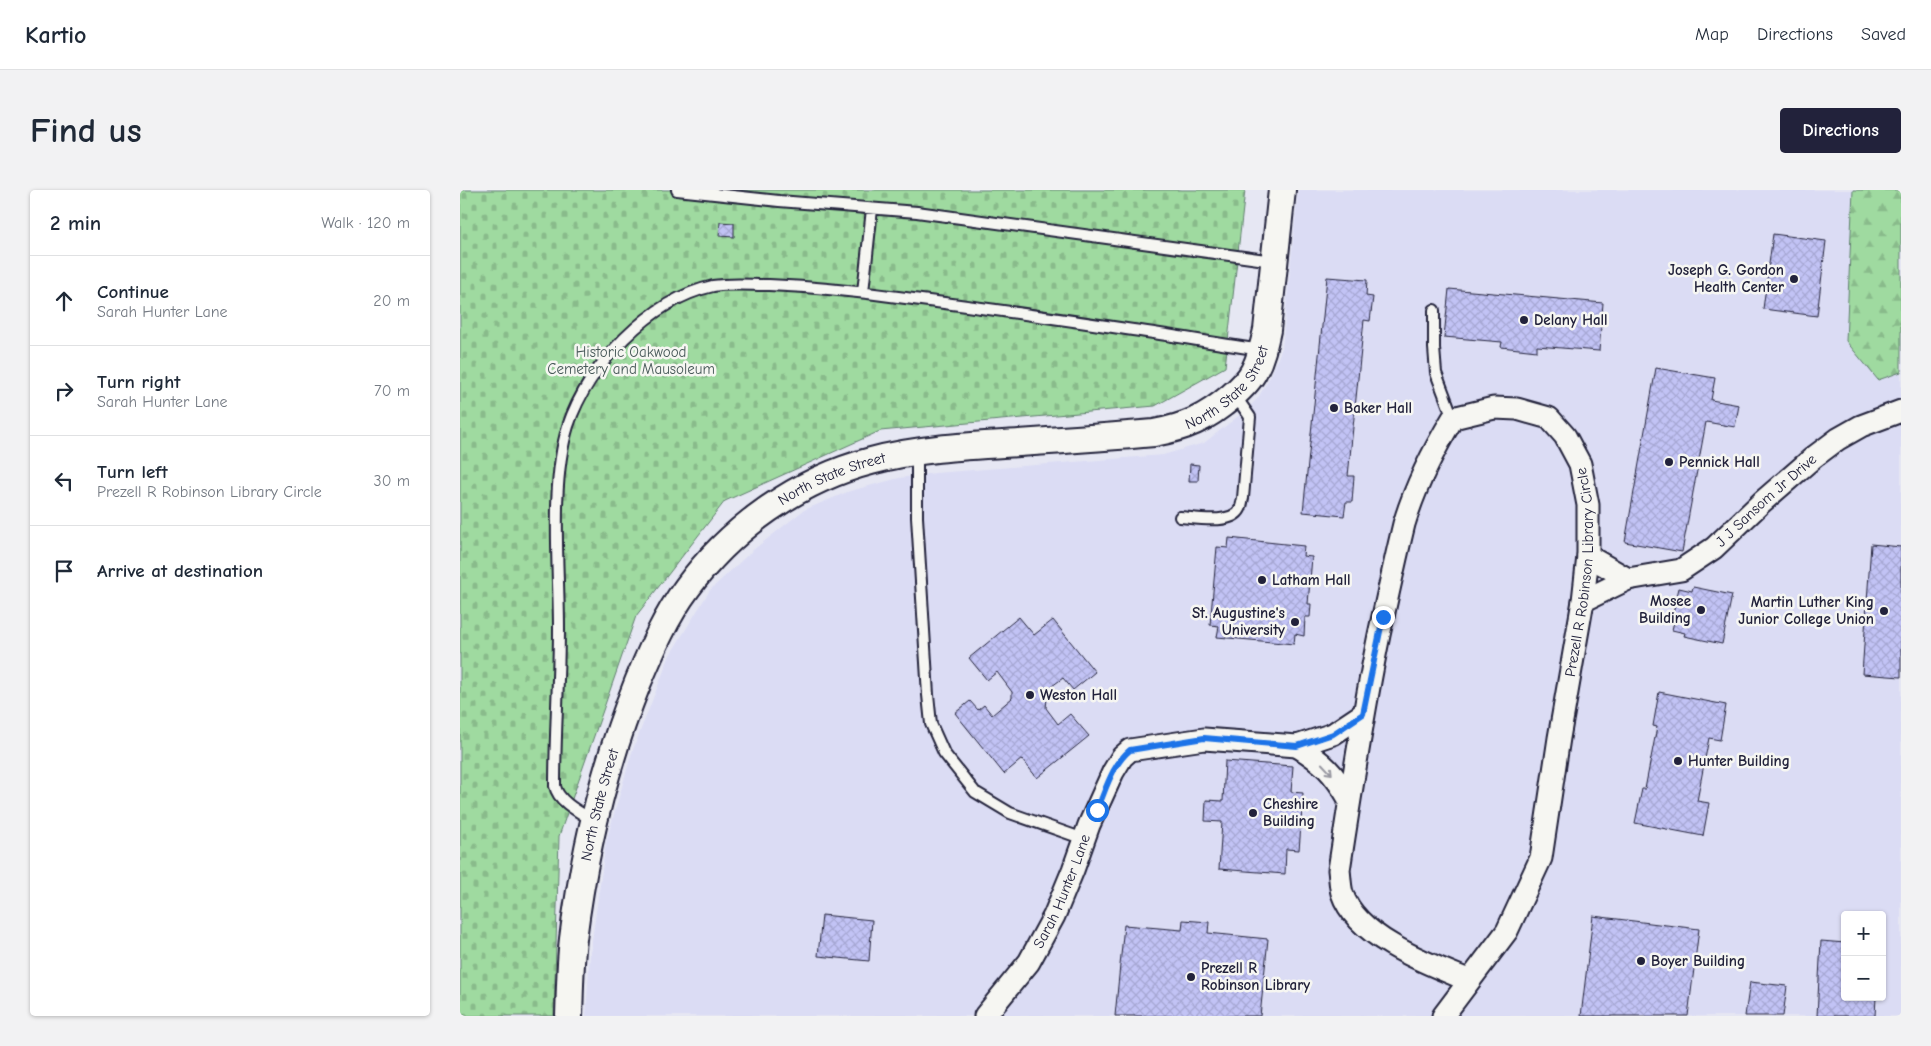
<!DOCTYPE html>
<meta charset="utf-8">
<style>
:root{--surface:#fff;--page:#f2f2f3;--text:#1f2937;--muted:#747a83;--line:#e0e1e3;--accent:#22223b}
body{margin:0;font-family:"Comic Neue",sans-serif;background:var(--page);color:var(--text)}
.controls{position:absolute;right:15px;bottom:15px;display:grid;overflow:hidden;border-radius:5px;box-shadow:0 1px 4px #0004}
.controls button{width:45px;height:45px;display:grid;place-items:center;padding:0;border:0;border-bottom:1px solid var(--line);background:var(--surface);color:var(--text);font:25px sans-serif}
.stop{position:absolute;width:15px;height:15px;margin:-11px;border:4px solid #1a73e8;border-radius:50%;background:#fff}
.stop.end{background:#1a73e8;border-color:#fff;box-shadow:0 1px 5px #0008}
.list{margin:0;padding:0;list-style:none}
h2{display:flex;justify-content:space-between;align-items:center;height:65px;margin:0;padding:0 20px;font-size:21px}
h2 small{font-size:16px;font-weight:400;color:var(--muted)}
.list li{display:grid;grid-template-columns:32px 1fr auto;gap:15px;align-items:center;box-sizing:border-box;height:90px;padding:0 20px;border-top:1px solid var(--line)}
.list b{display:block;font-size:19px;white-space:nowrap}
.list p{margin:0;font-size:16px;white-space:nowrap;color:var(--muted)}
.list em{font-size:16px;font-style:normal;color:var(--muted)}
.icon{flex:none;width:28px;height:28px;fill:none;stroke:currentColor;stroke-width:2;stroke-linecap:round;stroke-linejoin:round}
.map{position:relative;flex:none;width:1441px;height:826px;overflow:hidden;border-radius:5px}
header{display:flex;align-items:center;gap:30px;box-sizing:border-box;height:70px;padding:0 25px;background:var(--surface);border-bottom:1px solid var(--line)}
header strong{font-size:24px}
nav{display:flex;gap:28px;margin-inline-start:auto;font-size:18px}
.intro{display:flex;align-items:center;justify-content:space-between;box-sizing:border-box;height:120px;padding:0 30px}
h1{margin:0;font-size:35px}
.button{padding:12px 22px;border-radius:5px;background:var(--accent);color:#fff;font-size:18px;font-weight:700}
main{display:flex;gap:30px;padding:0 30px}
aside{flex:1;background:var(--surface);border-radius:5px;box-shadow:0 1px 4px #0004}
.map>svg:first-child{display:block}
.built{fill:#dbdcf4;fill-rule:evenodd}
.forest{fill:url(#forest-firs);stroke:#607e6e}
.cemetery{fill:url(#cemetery-stones);stroke:#607e6e}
.building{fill:url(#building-cross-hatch);stroke:#22223b}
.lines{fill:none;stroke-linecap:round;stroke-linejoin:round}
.service-casing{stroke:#22223b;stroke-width:14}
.minor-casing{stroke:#22223b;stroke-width:25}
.tertiary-casing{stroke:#22223b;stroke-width:30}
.service{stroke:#f6f6f2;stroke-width:10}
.minor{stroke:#f6f6f2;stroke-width:21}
.tertiary{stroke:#f6f6f2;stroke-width:26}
.oneway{stroke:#9797a0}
.route{stroke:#1a73e8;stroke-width:6}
.poi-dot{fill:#22223b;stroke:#f6f6f2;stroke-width:2}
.labels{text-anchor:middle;stroke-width:5;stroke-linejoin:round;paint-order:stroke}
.poi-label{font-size:15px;font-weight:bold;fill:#22223b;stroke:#f6f6f2;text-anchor:start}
.park-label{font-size:15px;fill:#485959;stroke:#f6f6f2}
.street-label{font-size:15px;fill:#22223b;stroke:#f6f6f2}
</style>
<header>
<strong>Kartio</strong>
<nav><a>Map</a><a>Directions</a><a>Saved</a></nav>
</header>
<div class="intro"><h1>Find us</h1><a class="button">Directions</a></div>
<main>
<aside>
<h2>2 min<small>Walk · 120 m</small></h2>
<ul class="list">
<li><svg class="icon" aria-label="ahead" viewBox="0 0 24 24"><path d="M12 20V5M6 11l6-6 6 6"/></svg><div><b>Continue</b><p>Sarah Hunter Lane</p></div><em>20 m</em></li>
<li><svg class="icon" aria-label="right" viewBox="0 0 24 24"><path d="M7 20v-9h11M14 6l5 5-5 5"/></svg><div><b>Turn right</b><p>Sarah Hunter Lane</p></div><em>70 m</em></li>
<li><svg class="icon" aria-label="left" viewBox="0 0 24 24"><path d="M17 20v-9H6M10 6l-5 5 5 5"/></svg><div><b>Turn left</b><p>Prezell R Robinson Library Circle</p></div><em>30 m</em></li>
<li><svg class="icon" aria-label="arrive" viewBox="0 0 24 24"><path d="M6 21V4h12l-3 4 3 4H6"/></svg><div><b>Arrive at destination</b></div></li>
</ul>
</aside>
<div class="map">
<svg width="1441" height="826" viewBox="0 0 1441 826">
<defs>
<pattern id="forest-firs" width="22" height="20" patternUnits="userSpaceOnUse" patternTransform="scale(1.25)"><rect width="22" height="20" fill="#9fdaa0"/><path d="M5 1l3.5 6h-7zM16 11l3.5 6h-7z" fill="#89bb8b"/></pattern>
<pattern id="cemetery-stones" width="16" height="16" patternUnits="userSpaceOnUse" patternTransform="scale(1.25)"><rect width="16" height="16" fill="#9fdaa0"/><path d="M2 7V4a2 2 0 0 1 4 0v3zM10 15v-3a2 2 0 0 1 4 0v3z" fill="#89bb8b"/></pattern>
<pattern id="building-cross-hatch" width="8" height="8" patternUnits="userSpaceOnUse" patternTransform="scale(1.25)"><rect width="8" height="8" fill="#c2c3f5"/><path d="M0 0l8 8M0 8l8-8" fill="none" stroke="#a6a7d3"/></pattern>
</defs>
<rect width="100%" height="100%" fill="#e6e7f3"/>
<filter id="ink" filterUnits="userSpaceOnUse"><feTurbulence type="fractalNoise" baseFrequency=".02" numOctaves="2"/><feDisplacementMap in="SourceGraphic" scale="10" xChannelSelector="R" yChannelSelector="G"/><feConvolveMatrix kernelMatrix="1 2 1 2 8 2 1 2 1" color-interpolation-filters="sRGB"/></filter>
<g filter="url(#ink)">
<path class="built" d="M838 0H1441V826H126L130 764 146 652 172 562 210 465 250 400 293 360 344 320 390 301 439 288 475 283 703 265 744 253 786 220 798 208 812 183 822 158ZM1385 725H1422V807H1385Z"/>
<path class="forest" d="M1393 0H1441V182L1418 190 1386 151Z"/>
<path class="cemetery" d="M0 0H785L765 177 695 216 420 241 265 311 176 426 99 646 94 826H0Z"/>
<path class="building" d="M260 32 274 33V47L259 46Z
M1313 44 1366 51 1357 126 1303 119Z
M867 87 907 90 906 106 913 107 910 131 904 130 888 286H894L892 312H886L884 326 843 322Z
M989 99 1143 113 1139 161 1077 156V161L1041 157 1042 152 984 147Z
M1196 178 1255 188 1251 210 1279 215 1275 237 1246 232 1222 362 1165 352Z
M730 274 739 275 738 291H729Z
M769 348 844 356 843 366 852 367 848 414H851L850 427H845L844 446 835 444 834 454 757 447 759 436 750 435 757 357 768 358Z
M1411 354 1441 357V487L1402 484Z
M1233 397 1272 405 1262 454 1224 446 1225 443 1212 440 1215 427H1212L1219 398 1232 401Z
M559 427 574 445 593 430 635 482 613 500 603 488 588 499 586 518 598 534 610 524 629 546 577 588 562 569 544 584 495 523 510 511 518 520 524 515 532 525 552 508V502L537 482 527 490 509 468Z
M1199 502 1266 515 1260 550 1249 548 1237 611 1249 613 1243 646 1175 633 1182 599H1185L1197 537 1193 536Z
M765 571 833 576 831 602 843 603 840 648 839 660 826 659 825 684 759 679 762 632 745 631 746 610 763 611Z
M362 725 412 730 409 771 358 766Z
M1133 726 1239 739 1228 826H1121Z
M723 730 749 732 748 743 808 749 800 826H655L664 735 722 740Z
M1361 751 1385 753V807H1416L1415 826H1357Z
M1290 792 1327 796 1323 826H1285Z"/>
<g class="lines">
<g class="service-casing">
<path id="service" d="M217 0 319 11 457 22 813 71
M403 102 412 19
M974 120V158L976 183 993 228
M457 262V327L468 505 471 534 484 563 515 602 550 623 624 649
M720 327C735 328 772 335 780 319 782 316 782 311 783 308L790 227 774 204
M134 631C121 623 98 612 95 596 95 543 99 491 99 438 99 376 90 294 108 236 128 175 190 110 253 96 270 93 291 95 309 95 353 97 395 101 438 107 517 117 595 128 673 140 716 146 759 154 802 160"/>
</g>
<g class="minor-casing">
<g id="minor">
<path d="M1128 366 1168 389"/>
<path id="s1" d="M1123 411 1168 389 1221 380 1254 358 1302 312 1354 267 1378 249 1401 236 1441 221"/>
<path d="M837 556C863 572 874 583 889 609"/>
<path id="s2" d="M525 826 569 772 594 726 613 680 629 635 653 582 662 567 670 560 744 549 837 556 873 544 903 524"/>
<path id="s3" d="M983 826 1047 741 1081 668 1099 548 1123 411 1128 366V315L1120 274 1105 246 1089 228 1057 219 1034 218 993 228C973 261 955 297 944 334 935 371 927 408 919 445 903 523 891 601 879 680 880 687 880 696 882 703 897 748 968 774 1008 790"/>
</g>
</g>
<g class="tertiary-casing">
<g id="tertiary">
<path id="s4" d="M109 826C110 800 110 774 113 749 124 661 145 574 178 492 192 459 206 426 227 398 271 338 338 290 411 271 459 258 509 256 559 253 604 250 649 247 694 243 726 237 745 229 771 207 779 200 789 191 794 181 801 168 804 154 807 140L822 0"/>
</g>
</g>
<use href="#service" class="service"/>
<use href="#minor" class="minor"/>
<use href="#tertiary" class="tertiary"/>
</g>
<defs><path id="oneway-shaft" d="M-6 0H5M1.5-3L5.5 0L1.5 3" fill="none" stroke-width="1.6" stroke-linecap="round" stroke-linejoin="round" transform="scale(1.25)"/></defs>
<use class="oneway" href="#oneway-shaft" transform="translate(867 579) rotate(47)"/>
</g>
<g class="lines" filter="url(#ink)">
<path class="route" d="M637 620C646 599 652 575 670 560L744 548 837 556 873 544 903 524 923 427"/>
</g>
<g class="poi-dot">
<circle cx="1334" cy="89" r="5"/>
<circle cx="1064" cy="130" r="5"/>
<circle cx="874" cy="218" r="5"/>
<circle cx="1209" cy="272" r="5"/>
<circle cx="802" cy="390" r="5"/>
<circle cx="1241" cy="420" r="5"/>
<circle cx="1424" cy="421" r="5"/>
<circle cx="835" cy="432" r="5"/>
<circle cx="570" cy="505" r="5"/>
<circle cx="1218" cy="571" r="5"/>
<circle cx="793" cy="623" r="5"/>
<circle cx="1181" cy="771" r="5"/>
<circle cx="731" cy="787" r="5"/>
</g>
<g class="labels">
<g class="poi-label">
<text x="1324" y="85" text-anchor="end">Joseph G. Gordon<tspan x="1324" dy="17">Health Center</tspan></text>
<text x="1074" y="135">Delany Hall</text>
<text x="884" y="223">Baker Hall</text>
<text x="1219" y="277">Pennick Hall</text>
<text x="812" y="395">Latham Hall</text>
<text x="1231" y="416" text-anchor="end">Mosee<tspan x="1231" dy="17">Building</tspan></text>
<text x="1414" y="417" text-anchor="end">Martin Luther King<tspan x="1414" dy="17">Junior College Union</tspan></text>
<text x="825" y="428" text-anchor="end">St. Augustine's<tspan x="825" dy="17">University</tspan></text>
<text x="580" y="510">Weston Hall</text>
<text x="1228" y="576">Hunter Building</text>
<text x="803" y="619">Cheshire<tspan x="803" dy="17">Building</tspan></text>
<text x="1191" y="776">Boyer Building</text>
<text x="741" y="783">Prezell R<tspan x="741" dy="17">Robinson Library</tspan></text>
</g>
<g class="park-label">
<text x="171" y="167">Historic Oakwood<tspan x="171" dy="17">Cemetery and Mausoleum</tspan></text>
</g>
<g class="street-label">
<text dy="5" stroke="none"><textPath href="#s4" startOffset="1052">North State Street</textPath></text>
<text dy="5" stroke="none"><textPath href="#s4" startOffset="634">North State Street</textPath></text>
<text dy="5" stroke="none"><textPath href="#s1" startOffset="214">J J Sansom Jr Drive</textPath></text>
<text dy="5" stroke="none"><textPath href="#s3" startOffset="476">Prezell R Robinson Library Circle</textPath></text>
<text dy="5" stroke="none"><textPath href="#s4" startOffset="214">North State Street</textPath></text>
<text dy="5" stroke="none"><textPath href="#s2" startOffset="148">Sarah Hunter Lane</textPath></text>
</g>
</g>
</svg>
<div class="controls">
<button>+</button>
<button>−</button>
</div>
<div class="stop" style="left:637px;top:620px"></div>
<div class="stop end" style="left:923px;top:427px"></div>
</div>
</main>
